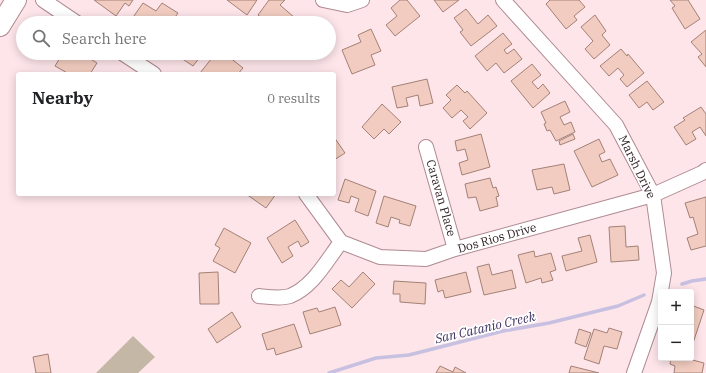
<!DOCTYPE html>
<meta charset="utf-8">
<style>
:root{--surface:#fff;--page:#f6f6f6;--text:#202124;--muted:#757577;--line:#e0e0e0}
body{margin:0;font-family:"IBM Plex Serif",serif;background:var(--page);color:var(--text)}
.controls{position:absolute;right:12px;bottom:12px;display:grid;overflow:hidden;border-radius:4px;box-shadow:0 2px 10px #0003}
.controls button{width:36px;height:36px;display:grid;place-items:center;padding:0;border:0;border-bottom:1px solid var(--line);background:var(--surface);color:var(--text);font:20px sans-serif}
.list{margin:0;padding:0;list-style:none}
h2{display:flex;justify-content:space-between;align-items:center;height:52px;margin:0;padding:0 16px;font-size:17px}
h2 small{font-size:13px;font-weight:400;color:var(--muted)}
.icon{flex:none;width:22px;height:22px;fill:none;stroke:currentColor;stroke-width:2;stroke-linecap:round;stroke-linejoin:round}
.map{position:relative;flex:none;width:706px;height:373px;overflow:hidden}
.search{position:absolute;background:var(--surface);box-shadow:0 2px 10px #0003;left:16px;top:16px;width:320px;height:44px;display:flex;align-items:center;gap:10px;box-sizing:border-box;padding:0 14px;border-radius:22px;color:var(--muted);font-size:15px}
.panel{position:absolute;background:var(--surface);box-shadow:0 2px 10px #0003;left:16px;top:72px;width:320px;height:124px;border-radius:4px}
.map>svg:first-child{display:block}
.green{fill:#c5b7a6}
.lines{fill:none;stroke-linecap:round;stroke-linejoin:round}
.stream{stroke:#c7c0e1;stroke-width:3.5}
.building{fill:#f2ccc0;stroke:#a38176}
.street-casing{stroke:#af8a92;stroke-width:16}
.secondary-casing{stroke:#af8a92;stroke-width:22}
.street{stroke:#fff;stroke-width:14}
.secondary{stroke:#fff;stroke-width:20}
.labels{text-anchor:middle;stroke-width:3.5;stroke-linejoin:round;paint-order:stroke}
.street-label{font-size:12px;fill:#302225;stroke:#fff}
.water-label{font-size:13px;font-style:italic;fill:#423663;stroke:#fff}
</style>
<div class="map">
<svg width="706" height="373" viewBox="0 0 706 373">
<rect width="100%" height="100%" fill="#fde5ea"/>
<path class="green" d="M133 336 155 357 138 373H96Z"/>
<g class="lines">
<path class="stream" d="M682 284 692 281 706 279
M329 373 376 358 409 355 503 331 549 323 618 306 644 295"/>
</g>
<path class="building" d="M94 0H133L129 6 125 3 116 16Z
M227 0H257L247 15Z
M269 0H285L280 5 295 18 291 23H264L266 21 258 15Z
M400 0H407L420 16 395 36 386 25 397 16 391 8Z
M434 0H459L443 12Z
M550 0H579L585 7 574 16 577 20 566 29 546 4Z
M670 0H688L700 19 685 29 672 8 675 6Z
M143 3 156 11 162 3 178 13 171 23H129Z
M466 9 478 24 488 15 497 26 471 46 460 32 463 30 454 18Z
M595 15 606 31 602 35 610 45 594 59 585 49 593 41 581 27Z
M371 29 381 51 371 55 375 65 352 74 342 50 361 42 358 35Z
M706 30V67L698 57 702 54 691 42Z
M503 33 512 44 504 50 507 54 514 49 522 59 504 73 496 63 487 71 475 56Z
M621 49 627 56 628 54 644 73 627 87 620 79 624 75 618 68 609 76 600 66Z
M63 53H81L97 63 90 74H69L55 66Z
M182 53H195L200 57 193 66 181 58 184 54Z
M216 53H224L243 68 238 74H202L200 73Z
M532 64 541 75 532 82 538 89 543 84 550 93 533 108 511 81Z
M427 79 433 103 420 106 418 95 406 98 408 106 397 108 392 87Z
M647 81 664 102 653 110 647 102 639 108 629 95Z
M457 85 465 93 467 91 487 113 470 129 463 121 468 117 461 110 452 118 443 108 451 100 446 95Z
M565 101 570 112 560 117 564 125 571 122 575 132 556 141 550 130 547 131 544 124 546 123 541 112Z
M382 104 401 122 389 134 384 129 374 139 362 127Z
M701 107 706 114V136L700 127 692 132 696 139 686 145 674 127 685 120 683 118Z
M481 134 490 167 462 175 459 163 468 160 465 149 457 151 455 141Z
M573 134 575 139 560 145 559 141Z
M334 137 345 153 334 160Z
M599 139 605 152 599 155 602 162 610 159 618 175 592 187 574 151Z
M564 164 570 190 554 194 552 187 537 190 532 170Z
M490 178 493 188 496 187 499 196 496 197 498 206 480 211 476 197 468 198 465 184Z
M345 179 376 191 368 216 355 211 359 199 351 196 349 203 338 200Z
M246 194H276L266 208Z
M384 196 416 206 410 226 399 223 400 220 391 217 388 227 376 223Z
M706 197V246L691 250 687 238 698 234 693 217 690 218 685 203Z
M295 220 309 242 301 247 298 241 288 247 293 256 282 263 267 238Z
M625 226 626 247 638 246 639 260 611 262 609 227Z
M224 228 251 243 235 273 213 261 220 248 215 245Z
M590 235 597 262 566 271 562 256 582 251 578 238Z
M534 251 535 257 551 253 556 270 550 272 553 280 542 283 541 278 526 283 518 255Z
M489 264 492 275 512 270 516 288 484 295 477 267Z
M218 272 219 304H200L199 273Z
M363 272 375 284 352 308 332 289 341 280 349 287Z
M466 272 471 292 445 298 443 290 438 292 435 280Z
M394 281 426 283 425 304 400 302V294H393Z
M691 305 704 310 691 349Z
M335 307 341 325 310 334 303 312 317 308 319 312Z
M232 312 241 327 217 343 208 329Z
M294 324 302 347 276 355 274 348 267 350 262 334Z
M609 328 622 332 617 349 604 346 599 364 584 359 594 329 607 333Z
M579 329 591 333 586 347 575 343Z
M48 354 51 373H36L33 357Z
M671 358H685L704 363 702 373H674L675 366 670 364Z
M440 366 453 372 455 367 466 373H436Z
M571 366 599 373H569Z"/>
<g class="lines">
<g class="street-casing">
<path id="street" d="M43 0 77 23
M323 0 347 5 362 0
M503 0 616 125 653 195 664 273 659 302 634 373
M122 53 154 74
M426 147 455 249
M306 194 341 242 380 257 426 259 455 249 653 195 702 173 706 170
M259 296C268 297 281 299 290 296 313 287 327 260 341 242"/>
</g>
<g class="secondary-casing">
<path id="secondary" d="M0 26 16 0"/>
</g>
<use href="#street" class="street"/>
<use href="#secondary" class="secondary"/>
</g>
<g class="labels">
<g class="street-label">
<text transform="translate(637 167) rotate(64)" y="4">Marsh Drive</text>
<text transform="translate(441 198) rotate(74)" y="4">Caravan Place</text>
<text transform="translate(497 238) rotate(-16)" y="4">Dos Rios Drive</text>
</g>
<g class="water-label">
<text transform="translate(485 327) rotate(-13)" y="5">San Catanio Creek</text>
</g>
</g>
</svg>
<div class="controls">
<button>+</button>
<button>−</button>
</div>
<div class="search"><svg class="icon" aria-label="search" viewBox="0 0 24 24"><circle cx="10" cy="10" r="6"/><path d="M15 15l6 6"/></svg>Search here</div>
<section class="panel">
<h2>Nearby<small>0 results</small></h2>
<ul class="list">
</ul>
</section>
</div>
